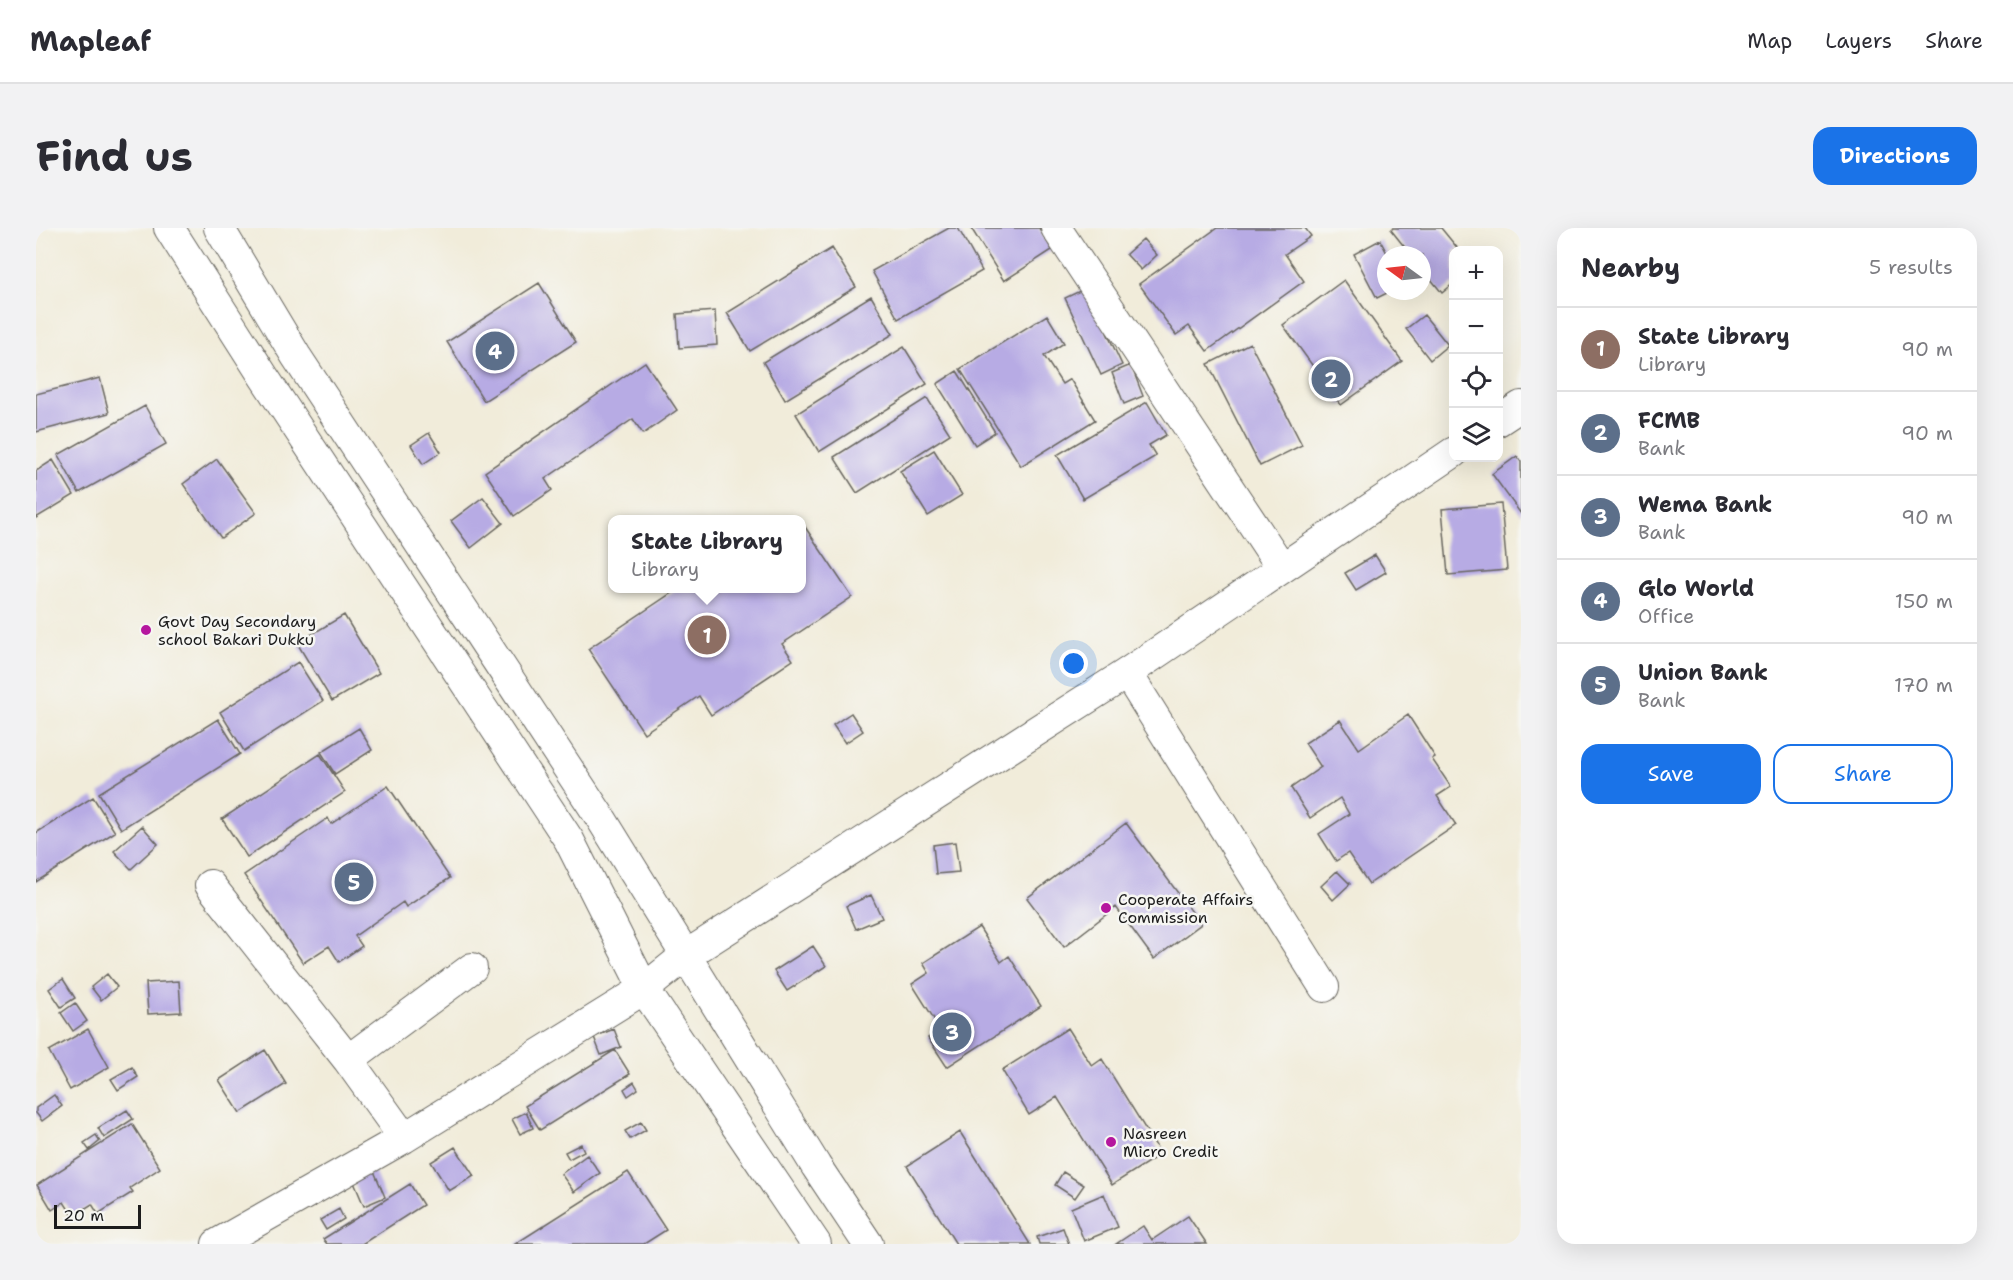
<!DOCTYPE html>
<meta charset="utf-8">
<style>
:root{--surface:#fff;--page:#f2f2f3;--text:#2b2b33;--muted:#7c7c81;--line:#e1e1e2;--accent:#1a73e8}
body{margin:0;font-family:"Shantell Sans",sans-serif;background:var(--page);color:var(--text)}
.controls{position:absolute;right:18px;top:18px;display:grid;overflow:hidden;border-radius:12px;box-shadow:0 6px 24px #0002}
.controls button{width:54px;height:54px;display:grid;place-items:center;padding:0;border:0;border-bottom:2px solid var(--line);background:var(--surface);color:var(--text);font:30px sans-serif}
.compass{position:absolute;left:1341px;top:18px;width:54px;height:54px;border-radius:50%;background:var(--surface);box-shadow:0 6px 24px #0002;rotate:285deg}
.scale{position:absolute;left:18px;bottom:15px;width:87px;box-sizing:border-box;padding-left:6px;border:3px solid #1c1c1c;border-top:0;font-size:16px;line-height:21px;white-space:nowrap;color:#1c1c1c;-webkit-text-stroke:4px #f6f6f2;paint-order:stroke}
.you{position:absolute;left:1038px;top:436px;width:21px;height:21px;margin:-15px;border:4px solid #fff;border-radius:50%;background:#1a73e8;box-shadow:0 0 0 9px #1a73e833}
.badge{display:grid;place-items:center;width:39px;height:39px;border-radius:50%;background:var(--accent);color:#fff;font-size:20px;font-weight:700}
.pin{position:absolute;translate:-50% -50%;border:3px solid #fff;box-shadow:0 2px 6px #0006}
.popup{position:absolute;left:572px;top:287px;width:198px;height:78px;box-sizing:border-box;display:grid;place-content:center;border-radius:12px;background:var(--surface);filter:drop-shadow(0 2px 4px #0005);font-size:20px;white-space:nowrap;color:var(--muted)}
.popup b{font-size:22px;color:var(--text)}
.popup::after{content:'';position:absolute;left:50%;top:100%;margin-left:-12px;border:12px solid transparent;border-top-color:var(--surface)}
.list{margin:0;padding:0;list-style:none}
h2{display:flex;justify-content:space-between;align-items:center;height:78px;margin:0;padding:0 24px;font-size:26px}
h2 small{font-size:20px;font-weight:400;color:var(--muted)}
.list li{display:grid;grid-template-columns:39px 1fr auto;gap:18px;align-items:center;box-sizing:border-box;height:84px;padding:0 24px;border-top:2px solid var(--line)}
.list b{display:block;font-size:22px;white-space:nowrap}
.list p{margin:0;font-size:20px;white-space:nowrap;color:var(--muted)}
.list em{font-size:20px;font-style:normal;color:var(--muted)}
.actions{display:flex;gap:12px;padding:18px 24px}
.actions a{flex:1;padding:14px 0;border:2px solid var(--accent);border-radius:18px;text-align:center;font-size:21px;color:var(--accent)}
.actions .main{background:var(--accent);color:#fff}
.icon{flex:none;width:33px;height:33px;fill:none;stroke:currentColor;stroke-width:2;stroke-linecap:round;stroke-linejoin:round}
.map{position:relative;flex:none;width:1485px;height:1016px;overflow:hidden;border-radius:18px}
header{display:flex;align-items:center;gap:36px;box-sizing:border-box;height:84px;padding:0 30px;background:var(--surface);border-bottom:2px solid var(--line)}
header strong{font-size:28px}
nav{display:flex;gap:33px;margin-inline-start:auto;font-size:21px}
.intro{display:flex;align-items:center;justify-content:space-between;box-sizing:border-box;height:144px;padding:0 36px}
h1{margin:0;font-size:42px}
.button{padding:15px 27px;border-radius:18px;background:var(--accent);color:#fff;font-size:21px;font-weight:700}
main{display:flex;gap:36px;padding:0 36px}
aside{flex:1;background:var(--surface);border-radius:18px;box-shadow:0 6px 24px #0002}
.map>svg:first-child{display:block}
.building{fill:#b7abe4}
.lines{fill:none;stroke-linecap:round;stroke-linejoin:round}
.minor-casing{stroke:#67655e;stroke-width:32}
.minor{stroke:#fff;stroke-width:30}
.poi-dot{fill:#b5179e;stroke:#f6f6f2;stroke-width:2}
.labels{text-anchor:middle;stroke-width:5;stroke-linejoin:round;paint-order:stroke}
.poi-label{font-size:16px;fill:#1c1c1c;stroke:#f6f6f2;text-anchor:start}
</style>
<header>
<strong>Mapleaf</strong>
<nav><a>Map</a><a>Layers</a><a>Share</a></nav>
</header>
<div class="intro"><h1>Find us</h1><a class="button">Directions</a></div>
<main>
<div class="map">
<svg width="1485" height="1016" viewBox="0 0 1485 1016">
<rect width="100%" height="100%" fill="#f6f6f2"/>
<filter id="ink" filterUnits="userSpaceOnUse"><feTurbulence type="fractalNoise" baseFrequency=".0167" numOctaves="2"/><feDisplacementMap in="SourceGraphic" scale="12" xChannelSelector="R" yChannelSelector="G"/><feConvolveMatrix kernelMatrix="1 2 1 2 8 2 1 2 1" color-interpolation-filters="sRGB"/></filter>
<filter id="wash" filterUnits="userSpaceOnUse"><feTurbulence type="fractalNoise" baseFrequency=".008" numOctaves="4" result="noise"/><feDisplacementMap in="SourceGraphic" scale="24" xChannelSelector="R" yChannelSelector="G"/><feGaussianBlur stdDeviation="1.35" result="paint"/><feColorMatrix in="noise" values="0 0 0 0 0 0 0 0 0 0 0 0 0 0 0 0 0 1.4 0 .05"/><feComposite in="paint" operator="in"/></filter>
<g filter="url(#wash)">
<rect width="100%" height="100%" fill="#f1ecda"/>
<g id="blocks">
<path class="building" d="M913 0H922L946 43 862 91 836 43Z
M935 0H1003L1016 22 968 53Z
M1181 0H1269L1275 8 1249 26 1268 53 1171 123 1153 98 1140 107 1103 56Z
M1357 0H1405L1423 22H1418V55L1406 65 1386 40V27H1375L1355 2Z
M1107 11 1121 27 1105 42 1090 26Z
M1344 12 1352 27H1350V63H1355L1341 70 1318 26Z
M796 20 820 59 714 123 691 85Z
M1308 52 1366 133 1305 177 1247 97Z
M503 55 540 114 448 173 411 114Z
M1050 60 1086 137 1065 147 1029 70Z
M835 68 857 106 749 172 727 134Z
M679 83 681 117 643 120 641 86Z
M1011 87 1028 115 1008 128 1026 156 1034 151 1059 192 985 238 924 141Z
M1388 87 1412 117 1394 132 1370 101Z
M1214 115 1266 217 1224 238 1172 136Z
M868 119 891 156 783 224 760 186Z
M609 134 641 182 607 206 597 191 509 251 516 262 478 288 449 244Z
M1095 137 1107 168 1088 176 1076 145Z
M921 143 959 204 939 217 901 156Z
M64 150 73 185 0 204V166Z
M891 170 914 206 821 265 798 229Z
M1111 174 1130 207 1113 217 1120 228 1047 271 1021 227Z
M109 178 130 216 43 265 22 227Z
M393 205 405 224 387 236 375 217Z
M898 222 926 267 892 288 864 243Z
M1481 228 1485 234V286L1456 246Z
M181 231 220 285 185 310 147 256Z
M17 232 38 267 0 290V243Z
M447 269 467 295 435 320 415 293Z
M1465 276 1471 342 1412 347 1406 281Z
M765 293 816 369 746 416 757 432 675 487 663 468 608 505 552 421 643 360H765Z
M1339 327 1350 344 1320 362 1309 345Z
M308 387 343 445 296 473 261 415Z
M262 434 287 473 208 523 184 484Z
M815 485 827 503 809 515 797 497Z
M1372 487 1399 529 1396 531 1415 559 1401 568 1420 597 1333 656 1312 625 1300 633 1283 606 1313 586 1304 570 1274 590 1255 560 1285 539 1269 515 1304 492 1323 521Z
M182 491 204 526 85 601 63 565Z
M323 500 336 522 299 546 285 524Z
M284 526 309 564 211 629 186 591Z
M352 558 414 650 370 679 367 674 319 708 326 718 303 734 293 718 267 735 208 647 292 590 295 596Z
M57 569 79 604 0 654V605Z
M1090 595 1165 696 1118 731 1080 679 1028 719 991 670Z
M106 598 122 616 95 641 78 623Z
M919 614 923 644 900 646 897 617Z
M1301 643 1314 656 1297 672 1285 658Z
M835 667 846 690 820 701 810 678Z
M943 699 965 734 973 728 1005 778 911 839 892 810 905 802 876 756 893 745 887 735Z
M777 718 790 738 751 763 738 743Z
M71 746 81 759 65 772 55 759Z
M27 751 39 770 25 779 13 761Z
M143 753 145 784 112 786 110 755Z
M39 775 51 793 37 803 25 785Z
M1032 800 1056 838 1066 831 1125 926 1076 957 1021 869 993 887 966 842Z
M52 801 73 839 34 862 13 823Z
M578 801 585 819 565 827 558 809Z
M229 822 250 856 204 885 183 852Z
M579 822 594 846 504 902 489 878Z
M96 839 102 849 82 862 75 851Z
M598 854 602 861 592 868 588 861Z
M18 867 26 878 6 893 0 885V880Z
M91 882 97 891 68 910 62 900Z
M490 884 497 900 484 906 476 891Z
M605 894 610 902 594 911 589 903Z
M96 896 124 940 94 960 97 964 62 986 56 976 37 988 28 974 16 982 1 957Z
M924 904 994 1016H920L871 938Z
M60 907 64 913 53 922 48 915Z
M545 916 548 923 533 931 529 924Z
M419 919 438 948 413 963 395 934Z
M551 927 564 945 538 964 525 946Z
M338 943 349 969 328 978 317 952Z
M592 944 630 1002 608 1016H479Z
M1027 944 1048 957 1039 970 1019 957Z
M374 956 387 977 326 1016H291L287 1011Z
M1068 966 1082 999 1048 1013 1035 980Z
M303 981 308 991 290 1002 284 992Z
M1152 988 1171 1016H1080L1107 998 1116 1012Z
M1027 1000 1033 1016H1003L1001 1009Z"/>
</g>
</g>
<g filter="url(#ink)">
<use href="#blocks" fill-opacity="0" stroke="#67655e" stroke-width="1.5"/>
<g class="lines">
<g class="minor-casing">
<path id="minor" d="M133 0 228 149 533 612 608 761 780 1016
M183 0 260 128 566 592 780 938 832 1016
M1020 0 1246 340
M1462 193 1485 178
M1091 445 1288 759
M174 657 312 832 368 910
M312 832 436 740
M181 1016 368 910 608 761 649 728 1091 445 1418 224"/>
</g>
<use href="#minor" class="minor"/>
</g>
</g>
<g class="poi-dot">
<circle cx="110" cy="402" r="6"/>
<circle cx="1070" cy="680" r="6"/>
<circle cx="1075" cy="914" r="6"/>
</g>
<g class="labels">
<g class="poi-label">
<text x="122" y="399">Govt Day Secondary<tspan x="122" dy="18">school Bakari Dukku</tspan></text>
<text x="1082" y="677">Cooperate Affairs<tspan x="1082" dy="18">Commission</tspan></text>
<text x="1087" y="911">Nasreen<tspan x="1087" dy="18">Micro Credit</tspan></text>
</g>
</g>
</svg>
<div class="controls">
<button>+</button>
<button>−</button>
<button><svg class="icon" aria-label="locate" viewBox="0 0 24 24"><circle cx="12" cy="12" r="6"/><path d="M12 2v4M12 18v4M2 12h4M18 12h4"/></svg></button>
<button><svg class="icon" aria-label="layers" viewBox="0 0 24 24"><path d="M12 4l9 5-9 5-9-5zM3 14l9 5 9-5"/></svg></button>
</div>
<svg class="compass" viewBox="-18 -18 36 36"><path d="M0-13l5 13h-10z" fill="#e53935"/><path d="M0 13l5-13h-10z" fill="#7c7c81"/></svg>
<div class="scale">20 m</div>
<div class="you"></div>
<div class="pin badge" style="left:671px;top:407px;background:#8d6e63">1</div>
<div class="popup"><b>State Library</b>Library</div>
<div class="pin badge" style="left:1295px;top:151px;background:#5c6f8a">2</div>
<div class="pin badge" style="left:916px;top:804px;background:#5c6f8a">3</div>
<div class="pin badge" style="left:459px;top:123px;background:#5c6f8a">4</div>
<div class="pin badge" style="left:318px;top:654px;background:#5c6f8a">5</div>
</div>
<aside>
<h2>Nearby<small>5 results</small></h2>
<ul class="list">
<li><span class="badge" style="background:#8d6e63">1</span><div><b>State Library</b><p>Library</p></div><em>90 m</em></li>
<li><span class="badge" style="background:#5c6f8a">2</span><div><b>FCMB</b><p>Bank</p></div><em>90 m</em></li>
<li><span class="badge" style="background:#5c6f8a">3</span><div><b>Wema Bank</b><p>Bank</p></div><em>90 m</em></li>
<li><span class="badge" style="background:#5c6f8a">4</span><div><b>Glo World</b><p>Office</p></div><em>150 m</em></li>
<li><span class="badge" style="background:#5c6f8a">5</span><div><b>Union Bank</b><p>Bank</p></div><em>170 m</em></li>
</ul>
<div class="actions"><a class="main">Save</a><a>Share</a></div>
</aside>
</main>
